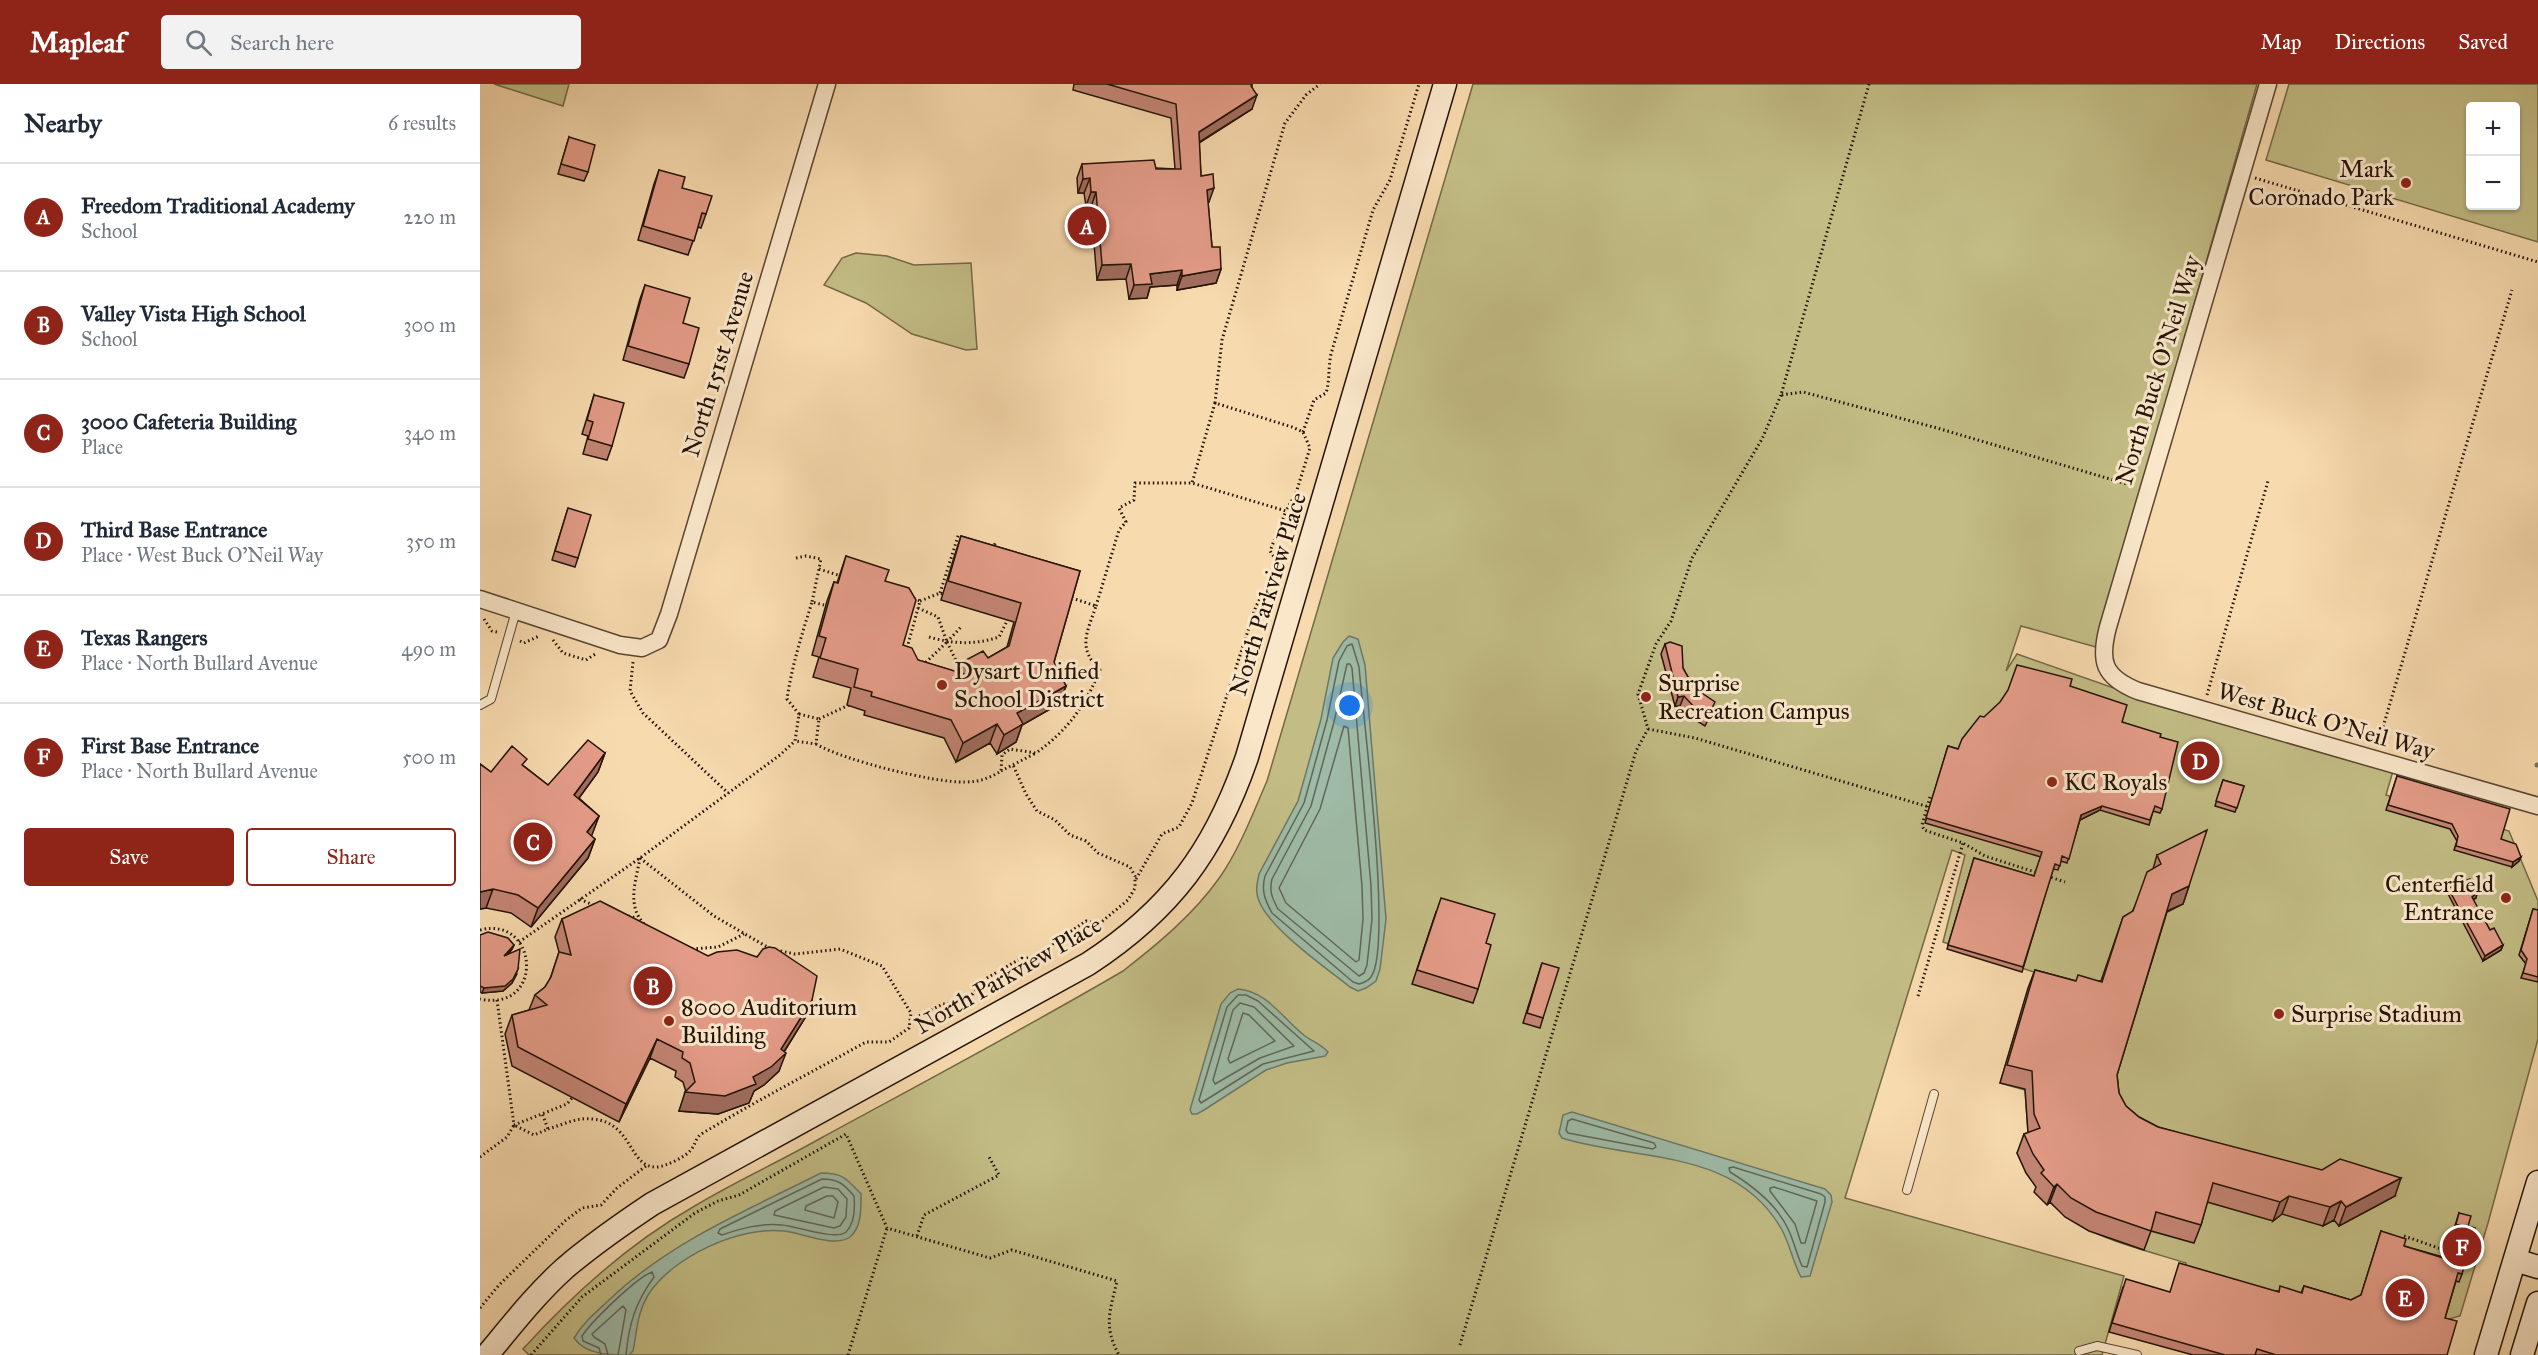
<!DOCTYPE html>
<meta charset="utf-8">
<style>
:root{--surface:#fff;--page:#f2f2f3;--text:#1f2937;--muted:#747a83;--line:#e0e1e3;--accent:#8f2418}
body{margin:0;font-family:"IM FELL Great Primer",serif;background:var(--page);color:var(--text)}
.controls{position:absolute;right:18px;top:18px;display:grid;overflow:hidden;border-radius:6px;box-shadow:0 2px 4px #0004}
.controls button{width:54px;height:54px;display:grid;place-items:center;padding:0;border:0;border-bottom:2px solid var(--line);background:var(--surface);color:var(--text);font:30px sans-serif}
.you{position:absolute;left:870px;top:622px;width:21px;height:21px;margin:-15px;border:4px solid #fff;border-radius:50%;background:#1a73e8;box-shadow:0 0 0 9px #1a73e833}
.badge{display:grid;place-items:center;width:39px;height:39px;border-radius:50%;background:var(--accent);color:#fff;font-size:20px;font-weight:700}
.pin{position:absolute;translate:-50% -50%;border:3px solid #fff;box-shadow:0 2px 6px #0006}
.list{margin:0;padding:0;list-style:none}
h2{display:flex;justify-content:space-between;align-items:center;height:78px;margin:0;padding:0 24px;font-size:26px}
h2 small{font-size:20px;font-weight:400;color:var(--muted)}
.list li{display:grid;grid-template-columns:39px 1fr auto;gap:18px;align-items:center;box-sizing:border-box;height:108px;padding:0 24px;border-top:2px solid var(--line)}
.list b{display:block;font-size:22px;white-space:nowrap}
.list p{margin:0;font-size:20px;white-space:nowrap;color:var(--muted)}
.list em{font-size:20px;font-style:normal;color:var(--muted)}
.actions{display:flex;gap:12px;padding:18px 24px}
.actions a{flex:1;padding:14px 0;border:2px solid var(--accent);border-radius:6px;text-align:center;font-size:21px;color:var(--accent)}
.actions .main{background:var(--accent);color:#fff}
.icon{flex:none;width:33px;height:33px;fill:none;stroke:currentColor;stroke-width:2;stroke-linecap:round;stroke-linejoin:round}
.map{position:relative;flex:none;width:2058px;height:1271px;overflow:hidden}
header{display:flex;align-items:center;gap:36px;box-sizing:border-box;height:84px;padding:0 30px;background:var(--accent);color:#fff}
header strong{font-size:28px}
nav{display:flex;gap:33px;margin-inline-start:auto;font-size:21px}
.search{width:420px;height:54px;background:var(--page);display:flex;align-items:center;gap:15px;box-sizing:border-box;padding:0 21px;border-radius:6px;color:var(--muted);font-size:22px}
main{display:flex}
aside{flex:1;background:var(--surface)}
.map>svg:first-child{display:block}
.green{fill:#c3bd85;stroke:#746846;stroke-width:1.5;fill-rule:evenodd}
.water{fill:#9ebba7;stroke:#6d7867;stroke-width:1.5}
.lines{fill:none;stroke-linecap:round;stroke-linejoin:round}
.shore{stroke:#616756;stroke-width:1.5}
.stream{stroke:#6d7867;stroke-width:5}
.lane-casing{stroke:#594530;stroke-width:10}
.street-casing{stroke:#594530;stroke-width:19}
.secondary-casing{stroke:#241306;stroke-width:25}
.path{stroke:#241306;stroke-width:3;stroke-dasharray:1.5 3;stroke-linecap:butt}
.lane{stroke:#fae7ca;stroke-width:8}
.street{stroke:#fae7ca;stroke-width:16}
.secondary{stroke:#fae7ca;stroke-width:22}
.wall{fill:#c48675;stroke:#241306;stroke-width:1.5}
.shaded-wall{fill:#a06d5f;stroke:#241306;stroke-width:1.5}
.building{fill:#e49c88;stroke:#241306;stroke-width:1.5}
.poi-dot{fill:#8f2418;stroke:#fae7ca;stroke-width:2}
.labels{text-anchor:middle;stroke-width:6;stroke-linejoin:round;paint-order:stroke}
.poi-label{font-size:24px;fill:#241306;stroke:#fae7ca;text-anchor:start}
.street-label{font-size:24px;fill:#241306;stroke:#fae7ca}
</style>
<header>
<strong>Mapleaf</strong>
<div class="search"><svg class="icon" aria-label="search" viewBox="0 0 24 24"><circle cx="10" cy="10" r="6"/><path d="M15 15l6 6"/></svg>Search here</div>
<nav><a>Map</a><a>Directions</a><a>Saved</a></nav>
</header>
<main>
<aside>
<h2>Nearby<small>6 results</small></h2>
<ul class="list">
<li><span class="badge">A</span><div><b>Freedom Traditional Academy</b><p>School</p></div><em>220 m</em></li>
<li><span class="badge">B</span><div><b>Valley Vista High School</b><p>School</p></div><em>300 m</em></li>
<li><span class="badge">C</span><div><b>3000 Cafeteria Building</b><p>Place</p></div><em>340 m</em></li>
<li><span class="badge">D</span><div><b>Third Base Entrance</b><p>Place · West Buck O'Neil Way</p></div><em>350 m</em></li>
<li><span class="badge">E</span><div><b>Texas Rangers</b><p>Place · North Bullard Avenue</p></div><em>490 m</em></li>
<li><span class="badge">F</span><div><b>First Base Entrance</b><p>Place · North Bullard Avenue</p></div><em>500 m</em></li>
</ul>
<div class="actions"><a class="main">Save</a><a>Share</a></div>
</aside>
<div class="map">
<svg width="2058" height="1271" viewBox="0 0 2058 1271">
<rect width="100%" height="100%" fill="#f7daae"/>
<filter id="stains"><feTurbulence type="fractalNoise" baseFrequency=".00333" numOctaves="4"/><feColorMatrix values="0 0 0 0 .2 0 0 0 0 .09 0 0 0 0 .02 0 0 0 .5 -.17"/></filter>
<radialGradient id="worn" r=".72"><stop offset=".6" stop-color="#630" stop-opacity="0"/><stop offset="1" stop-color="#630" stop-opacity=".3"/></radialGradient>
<path class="green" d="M14 0H89L83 22Z
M993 0H1777L1616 563 1541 542 1526 587 1537 570 1645 608 1913 687 1906 711 2029 747 2058 817V955L2008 1139 1980 1232 1847 1269 1693 1227 1706 1179C1632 1156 1571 1147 1537 1069L1553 1063 1548 1048 1545 1006 1520 999 1554 888 1463 858 1485 771 1472 766 1365 1114 1644 1192 1622 1271H49L43 1265C93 1210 148 1160 213 1123 254 1098 299 1078 341 1054 442 999 544 945 643 887 679 859 714 830 740 793 760 764 773 729 787 697Z
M1809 0H2058V158L1786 76ZM1990 22H2036V122H1990Z
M376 169 407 172 434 181 491 179 497 265 486 266 432 250 386 219 344 201 362 174Z"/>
<path class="water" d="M869 552 878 555 885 581 906 835 900 885 896 897 886 904 878 907 870 903C845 883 790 845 779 817 775 808 777 799 779 790L818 717 841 635 853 574 863 558Z
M758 905C787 907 803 935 825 952 833 958 841 960 848 968L845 972 807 979 786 986 724 1026 717 1030H712L710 1026 741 920 750 909Z
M1092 1028 1345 1105 1351 1111 1352 1118 1330 1192 1321 1193C1313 1178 1310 1161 1302 1146 1256 1064 1160 1078 1082 1054L1079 1049 1083 1031Z
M341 1089C363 1089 366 1094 381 1110 381 1123 382 1143 370 1153 355 1164 322 1149 304 1147 259 1142 192 1173 168 1211 157 1229 157 1247 153 1267L149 1271C129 1271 106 1271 94 1254 103 1239 115 1229 128 1217 189 1158 266 1127 341 1089Z"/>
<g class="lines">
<path class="shore" d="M872 560 879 583C883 632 913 863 891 893 888 897 883 899 879 900L873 898 792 829C785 816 781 807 785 792L824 719 847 636 859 577 867 562Z
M867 580H870L872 584 891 802 892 835 887 881 884 889 879 892 798 825C792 814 789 807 792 795L831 722 854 638Z
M864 642 868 644 882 802 883 835 879 876 876 878 806 819 799 804 840 725Z
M758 911H766L778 917 834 967 783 980 721 1019 719 1016 747 923Z
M760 919 774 923 814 962 780 974 735 1000 733 996 753 926Z
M763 929 769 931 795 957 750 979 748 975Z
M1092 1035 1174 1059 1176 1063 1173 1065 1088 1049 1086 1046 1088 1037Z
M1253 1083 1341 1110 1345 1113V1118L1327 1183 1322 1182C1317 1171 1314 1158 1309 1147 1298 1121 1273 1102 1250 1088L1249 1084Z
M342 1095C358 1095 364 1100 374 1112 375 1123 375 1139 366 1148 355 1157 317 1142 302 1141 281 1139 262 1144 242 1151L238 1149 240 1145Z
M344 1103 358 1105 367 1115 366 1133 360 1142 354 1144 294 1131 295 1127Z
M1294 1103 1337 1117 1325 1159H1321L1315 1140 1290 1107V1104Z
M347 1112H353L358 1118 354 1134 325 1126 326 1122Z
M121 1271 119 1264 103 1257 102 1252C112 1237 156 1194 172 1188L174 1193C155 1219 149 1240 146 1271
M128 1271 125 1260 114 1253 112 1250 143 1222 146 1226 138 1271"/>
<path class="stream" d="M2057 681H2058"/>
<g class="lane-casing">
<path id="lane" d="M0 621 11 615 36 527
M1427 1106 1454 1010
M1599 1267 1617 1262 1657 1271"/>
</g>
<g class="street-casing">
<path id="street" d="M1788 0 1628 543C1619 577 1623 593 1658 607L2058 722
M0 515 140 561 162 564 179 556 189 530 347 0"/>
</g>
<g class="secondary-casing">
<path id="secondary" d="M2035 1176 2058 1183
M7 1271C32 1241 56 1210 85 1184 112 1161 142 1140 172 1120L608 880C691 826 735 766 767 673L965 0
M2006 1271 2058 1098
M2042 1271 2058 1219"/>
</g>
<path class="path" d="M1389 0 1301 311 1323 308 1457 344 1647 400
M1775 94 2058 178
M735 319 742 256 805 39 826 11 840 0
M823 348 834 316 846 309C850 296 848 284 851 270L893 126 910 96 939 0
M513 465 516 457
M316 474 326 472 341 475 332 518
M339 485 361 492
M460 509 479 449
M440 517 460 509 467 511
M616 522 639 446 646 438 639 424 654 416 655 399H712L806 427 816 409 830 364 823 348 812 343 735 319 712 399
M438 524 458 533 467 558 443 581
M4 535 12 547 17 548
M449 553C473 560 495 561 519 553L529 533
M73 556 83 569 106 576 117 569
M40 557 44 559 59 552
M467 558 482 589
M467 558 481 543
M427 564 440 517 433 514
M153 578 150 607 163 629 248 709
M1727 611 1788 397
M319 630 307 615C312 581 322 550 332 518L344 521
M339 635 371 620
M1168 645 1215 654 1449 723
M336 660C363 676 454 699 485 698 499 698 510 694 521 687L522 671 530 665 556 669C588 646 605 622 620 586 597 564 607 549 616 522L589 513
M1898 660 2032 206
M521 687 556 669
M1450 713 1442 741 1444 746 1483 759 1505 772 1558 789
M160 774 234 832 289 864
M160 774C156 797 146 822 165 841
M1567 792 1585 798
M656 795 682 750 699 743 712 719 776 522 792 494 796 476 790 467 806 427
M100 815 115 822
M144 831 157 834
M0 846C59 831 65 929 0 915
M39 858 160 774 300 671 315 657 319 630 339 635 336 660 315 657
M212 865 238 863 264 850
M1438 912 1483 759
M17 916 34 1041 87 1020 92 1014
M431 936 463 920 480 919 490 913 505 895 540 875 563 872 571 861 606 837 619 840 648 816 655 804V792L650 783 618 769 606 757 590 751 575 736 557 727 546 710 533 681
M68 1045C82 1041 97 1033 112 1035 154 1038 148 1085 178 1083 186 1082 205 1073 210 1067 216 1061 215 1053 223 1049 276 1017 332 988 386 958H409L429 944 431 929 402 882 360 865 315 870 296 866
M0 1073 27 1053 34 1041 54 1051 68 1045 62 1029
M437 1152 444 1131 519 1091 508 1071
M1924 1152 1976 1170
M0 1224 19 1201 85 1137 102 1124 121 1121 137 1104 166 1082
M980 1261 1156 667 1168 645 1158 610 1176 560 1191 537 1212 474 1282 355 1301 311
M51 1271 102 1213 215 1129 238 1117 259 1111 366 1050 407 1144 510 1174 532 1166 637 1197C630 1227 623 1242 639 1271
M368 1271 407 1144"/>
<use href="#lane" class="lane"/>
<use href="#street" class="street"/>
<use href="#secondary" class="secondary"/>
</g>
<path class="wall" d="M594 0H772V25L719 59 721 92 729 118 728 119 732 163 741 185 736 199 697 206V201L670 203 667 214 649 215 646 195 617 196 611 123 606 122 604 109H598L597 94 602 80 695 85 691 34 593 6Z
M89 53 108 88 104 97 78 90Z
M179 86 202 104 226 130 221 144 218 143 208 171 158 156 174 100Z
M165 201 203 239 209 280 204 294 143 276 160 215Z
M114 311 132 362 127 376 103 370 108 352 102 350Z
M88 424 98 474 95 483 72 476Z
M481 452 600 487 574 578 586 602 579 620 542 641 536 658 517 670 510 659 476 678 464 654 384 631 385 627 367 621 371 604 333 593 339 573 332 571 347 517 354 498 357 499 366 472 405 497 423 561 438 576 480 589 484 577 508 574 527 563 534 538 461 516 475 470Z
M1185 560 1203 584 1208 593 1232 627 1225 642 1212 634 1200 622H1195L1181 570Z
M1590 602 1642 638 1680 653 1682 725 1680 729 1673 727 1669 741 1620 726 1600 736 1587 779 1581 777 1578 786 1573 785 1542 888 1467 865 1494 774 1554 792 1561 773 1445 739 1468 662 1478 665 1504 633Z
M125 669 118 688 99 714 119 732 111 752 115 755 108 774 51 843 31 829 6 824 0 825V680L11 688 44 682 68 701Z
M1917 692 2021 755 2041 773 2039 777 2032 783 1974 766 1977 757 1970 745 1906 726Z
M1743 696 1764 702 1755 728 1735 722Z
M1677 771 1709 802 1703 820 1687 828 1637 991 1639 1009 1646 1022 1659 1033 1678 1043 1915 1112 1859 1142 1854 1136 1843 1142 1802 1130 1793 1137 1727 1118 1721 1141 1714 1159 1671 1147 1664 1166 1609 1147 1585 1133 1570 1118 1567 1121 1554 1108 1556 1103 1546 1089 1537 1069 1544 1050 1548 1049 1545 1005 1520 999 1548 904 1555 886 1596 897H1621L1643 833 1652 828 1673 785Z
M1968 804 1997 809 1996 814 1993 816 2010 846 2023 861 2021 866 2003 877 1967 808Z
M2053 825 2058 826V898L2041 894 2046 880 2039 871Z
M956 828 1006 859 998 905 993 919 932 900Z
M82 835 228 872 332 916 325 934 304 968 299 987 284 1001 274 1007 269 1019 238 1030 199 1027 206 1008 203 998 195 993 196 987 170 974 139 1038 32 982 25 950 32 931 49 926 55 911 65 903 70 895 79 868 75 853Z
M0 851 34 861 32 865 28 871 37 890 32 899 23 907 2 909 0 908Z
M1062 879 1063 934 1060 944 1043 939Z
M1979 1129 1988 1142 1982 1190 1979 1198 1976 1197 1965 1234 1967 1271H1713L1629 1248 1643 1203 1690 1208 1798 1207 1821 1209 1824 1202 1871 1216 1881 1211 1901 1147 1924 1162 1970 1175 1978 1150 1973 1148Z"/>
<path class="shaded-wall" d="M777 11 772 25 713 62 719 48Z
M610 94 604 109H598L603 95Z
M734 104 729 118 722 120 727 106Z
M611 108H616L611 123 606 122Z
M651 180 646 195 617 196 622 181Z
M741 185 736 199 697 206 702 192Z
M702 186 697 201 670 203 667 214 649 215 654 201 670 190Z
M586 602 579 620 542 641 536 658 517 670 524 651 537 629Z
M1204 612 1200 622H1195L1198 613Z
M517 640 510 659 476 678 483 659Z
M125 669 118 688 88 729 94 711Z
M1622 722 1620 726 1600 736 1601 731Z
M119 732 112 751 100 766 107 748Z
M115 755 108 774 51 843 58 824Z
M2041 773 2039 777 2032 783 2033 778Z
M1709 802 1703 820 1685 828 1692 810Z
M13 805 6 824 0 825V808Z
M1997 809 1996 814 1990 817 1992 813Z
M34 861 32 865 22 877 24 872Z
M2023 861 2021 866 2003 877 2005 872Z
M38 885 32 899 23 907 2 909 4 904Z
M332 916 325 934 300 974 306 969 299 987 284 1001 274 1007 269 1019 238 1030 199 1027 205 1008 273 993 301 965Z
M177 955 170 974 139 1038 146 1020Z
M1921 1094 1915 1112 1859 1142 1866 1123Z
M1577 1100 1570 1118 1567 1121 1574 1103Z
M1809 1112 1802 1130 1793 1137 1800 1118Z
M1861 1117 1854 1136 1843 1142 1850 1123Z"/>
<path class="building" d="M627 0H772L771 2 777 11 719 48 721 92 733 90 734 104 727 106 732 163H740L741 185 702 192V186L670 190 672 200 654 201 651 180 622 181 616 108H611L610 94 603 95 602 80 674 76 676 85H701L696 20Z
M89 53 115 61 108 88 81 80Z
M179 86 205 93 202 104 232 112 226 130 222 129 214 157 163 142Z
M165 201 210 214 203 239 219 244 209 280 148 262Z
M114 311 144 319 132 362 108 355 113 338 107 336Z
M88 424 111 431 98 474 75 467Z
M481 452 600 487 574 578 586 602 537 629 543 640 524 651 517 640 483 659 471 636 391 612 392 608 374 603 378 585 340 574 346 554 339 552 354 498 358 499 366 472 409 486 405 497 429 504 436 516 423 561 432 564 438 576 491 592 484 577 503 567 508 574 529 562 541 519 468 497Z
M1190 558 1202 562 1203 584 1208 593 1219 607 1235 618 1228 632 1216 625 1204 612 1198 613 1185 560Z
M1537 581 1592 595 1590 602 1647 621 1642 638 1681 650 1680 653 1698 658 1682 725 1675 722 1670 736 1622 722 1601 731 1589 775 1582 772 1580 782 1575 780 1543 883 1468 861 1494 774 1554 792 1562 768 1446 734 1468 662 1478 665 1482 655 1500 632 1504 633 1520 618 1528 606Z
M108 656 125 669 94 711 119 732 107 748 115 755 58 824 38 811 13 805 0 808V680L11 688 32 662 47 675 42 681 68 701Z
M1917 692 2030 725 2021 755 2036 760 2041 773 2033 778 1976 762 1978 752 1972 740 1908 721Z
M1743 696 1764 702 1757 724 1736 717Z
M1727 746 1709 802 1692 810 1637 991 1639 1009 1646 1022 1659 1033 1678 1043 1842 1086 1860 1075 1921 1094 1866 1123 1861 1117 1850 1123 1809 1112 1800 1118 1733 1099 1721 1141 1676 1128 1671 1147 1616 1128 1591 1114 1577 1100 1574 1103 1561 1089 1564 1086 1553 1070 1544 1050 1560 1044 1554 1030 1552 987 1527 981 1555 886 1596 897 1598 891 1622 898 1643 833 1653 827 1667 788 1681 780 1677 771Z
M1990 795 1997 809 1992 813 2010 846 2014 844 2023 861 2005 872 1968 804Z
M961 814 1015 830 1006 859 1011 861 998 905 937 886Z
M120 817 228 872 237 868 257 866 277 873 283 865 289 863 295 864 337 892 332 916 301 965 306 969 291 983 273 993 276 1000 245 1012 205 1008 215 998 210 979 202 974 203 968 177 955 146 1020 38 963 32 931 67 921 55 911 65 903 71 893 79 868 91 871 82 835Z
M2053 825 2058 826V893L2043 889 2047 875 2041 866Z
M8 848 28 854 34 861 24 872 40 865 38 885 33 895 25 902 4 904 0 902V851Z
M1062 879 1079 884 1063 934 1047 929Z
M1979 1129 1991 1132 1988 1142 1995 1144 1982 1190 1978 1189 1965 1234 1977 1237 1967 1271H1796L1777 1265 1775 1271H1745L1632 1239 1646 1195 1690 1208 1699 1179 1799 1208 1800 1202 1822 1209 1824 1202 1871 1216 1881 1211 1901 1147 1926 1155 1924 1162 1970 1176 1981 1142 1976 1140Z"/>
<g class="poi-dot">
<circle cx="1926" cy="99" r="6"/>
<circle cx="462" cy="601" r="6"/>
<circle cx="1166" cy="613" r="6"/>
<circle cx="1572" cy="698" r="6"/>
<circle cx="2026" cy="814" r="6"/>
<circle cx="1799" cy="930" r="6"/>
<circle cx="189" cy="937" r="6"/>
</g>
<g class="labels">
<g class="poi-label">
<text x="1914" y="93" text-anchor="end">Mark<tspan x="1914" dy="28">Coronado Park</tspan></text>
<text x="474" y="595">Dysart Unified<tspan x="474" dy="28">School District</tspan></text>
<text x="1178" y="607">Surprise<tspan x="1178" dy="28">Recreation Campus</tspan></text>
<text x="1584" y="706">KC Royals</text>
<text x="2014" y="808" text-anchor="end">Centerfield<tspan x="2014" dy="28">Entrance</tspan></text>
<text x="201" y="931">8000 Auditorium<tspan x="201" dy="28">Building</tspan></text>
<text x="1811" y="938">Surprise Stadium</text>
</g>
<g class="street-label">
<text transform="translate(238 280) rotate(-73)" y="8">North 151st Avenue</text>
<text transform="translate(1678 286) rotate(-73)" y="8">North Buck O'Neil Way</text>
<text transform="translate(788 510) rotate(-73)" y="8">North Parkview Place</text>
<text transform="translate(1846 637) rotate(16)" y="8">West Buck O'Neil Way</text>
<text transform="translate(528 891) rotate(-30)" y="8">North Parkview Place</text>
</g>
</g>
<rect width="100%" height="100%" filter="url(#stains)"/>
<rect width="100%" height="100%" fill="url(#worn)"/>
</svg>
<div class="controls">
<button>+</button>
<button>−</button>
</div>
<div class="you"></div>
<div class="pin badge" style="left:607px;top:142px">A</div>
<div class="pin badge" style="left:173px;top:902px">B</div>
<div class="pin badge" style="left:53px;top:758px">C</div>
<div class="pin badge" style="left:1720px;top:677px">D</div>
<div class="pin badge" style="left:1925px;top:1214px">E</div>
<div class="pin badge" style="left:1982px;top:1163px">F</div>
</div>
</main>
